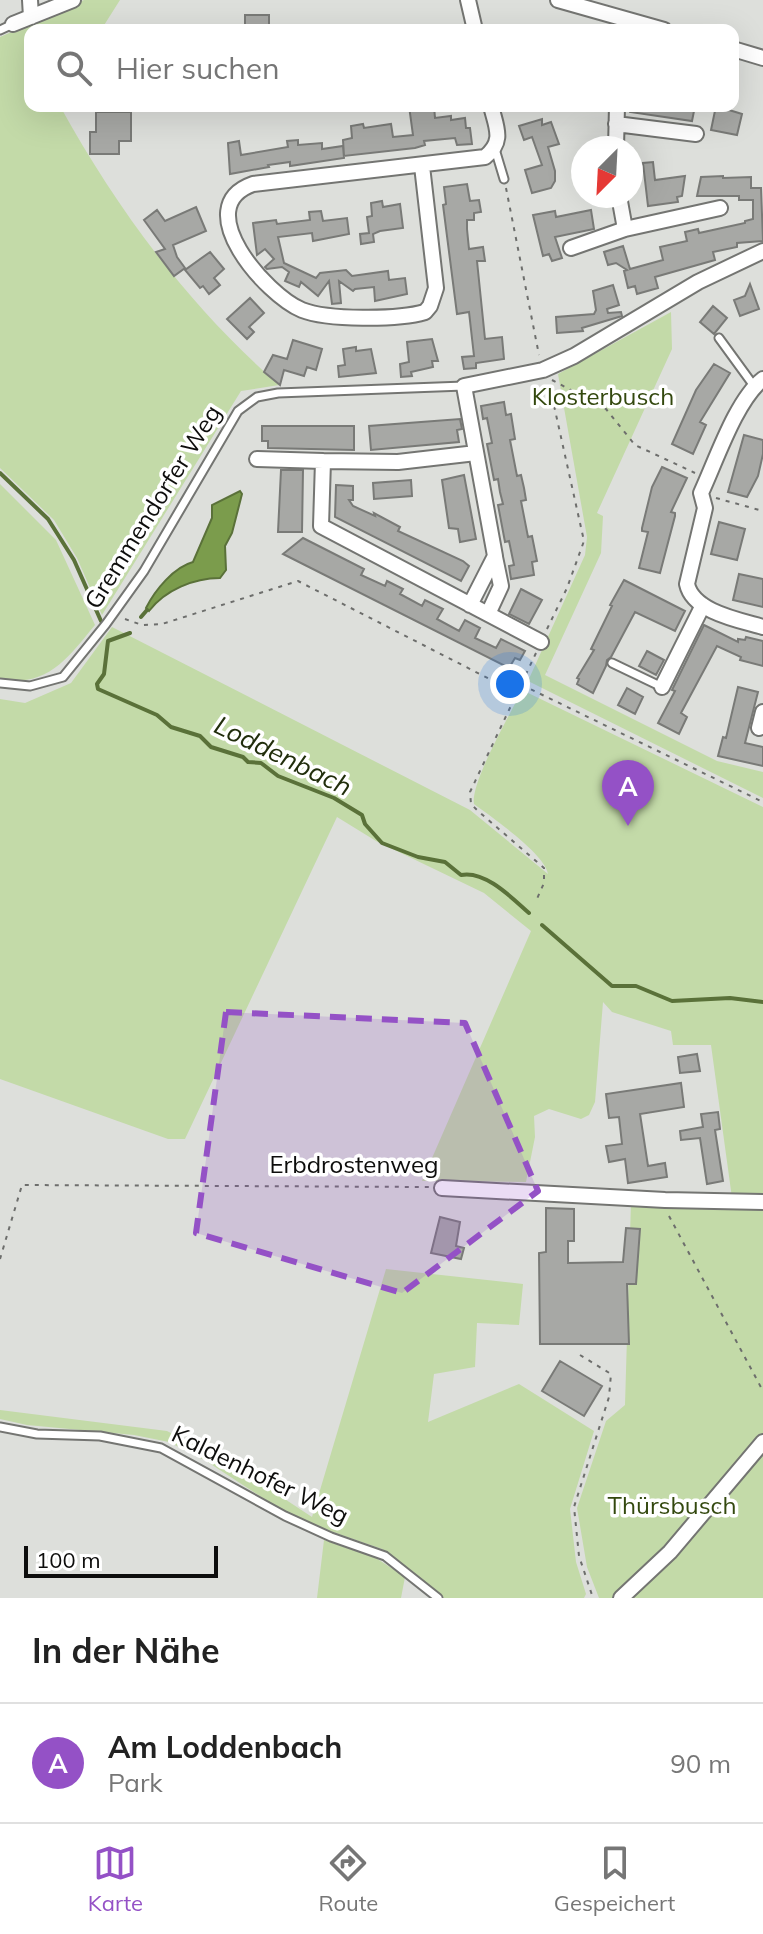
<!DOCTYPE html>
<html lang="de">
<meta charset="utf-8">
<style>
:root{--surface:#fff;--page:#f6f6f6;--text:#222;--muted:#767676;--line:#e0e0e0;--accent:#9451c6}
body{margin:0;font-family:Mulish,sans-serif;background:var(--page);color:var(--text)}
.compass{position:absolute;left:571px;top:136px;width:72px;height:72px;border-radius:50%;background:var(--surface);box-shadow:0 8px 32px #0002;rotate:204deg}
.scale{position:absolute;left:24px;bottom:20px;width:194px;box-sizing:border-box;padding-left:8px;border:4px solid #0d0d0c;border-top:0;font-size:22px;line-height:28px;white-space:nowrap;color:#0d0d0c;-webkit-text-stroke:6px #fff;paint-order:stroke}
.you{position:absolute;left:510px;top:684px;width:28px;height:28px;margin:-20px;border:6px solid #fff;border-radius:50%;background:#1a73e8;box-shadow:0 0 0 12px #1a73e833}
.badge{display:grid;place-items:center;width:52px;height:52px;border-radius:50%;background:var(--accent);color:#fff;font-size:26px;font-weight:700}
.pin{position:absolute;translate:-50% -66px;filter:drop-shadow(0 2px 4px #0008)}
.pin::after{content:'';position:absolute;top:42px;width:28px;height:24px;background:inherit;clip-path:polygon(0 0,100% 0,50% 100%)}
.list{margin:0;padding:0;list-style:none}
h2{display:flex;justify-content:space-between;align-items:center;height:104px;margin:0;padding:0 32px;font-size:34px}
h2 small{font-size:26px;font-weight:400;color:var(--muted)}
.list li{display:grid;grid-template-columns:52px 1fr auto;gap:24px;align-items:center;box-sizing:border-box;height:120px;padding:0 32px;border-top:2px solid var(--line)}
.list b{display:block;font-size:30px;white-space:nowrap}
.list p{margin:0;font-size:26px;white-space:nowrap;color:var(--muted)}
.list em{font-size:26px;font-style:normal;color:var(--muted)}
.icon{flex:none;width:44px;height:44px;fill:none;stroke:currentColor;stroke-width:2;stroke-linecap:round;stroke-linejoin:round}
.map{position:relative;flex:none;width:763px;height:1598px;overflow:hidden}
.search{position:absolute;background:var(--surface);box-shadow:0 8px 32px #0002;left:24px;right:24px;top:24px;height:88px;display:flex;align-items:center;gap:20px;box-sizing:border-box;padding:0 28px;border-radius:16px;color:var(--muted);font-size:30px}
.sheet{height:224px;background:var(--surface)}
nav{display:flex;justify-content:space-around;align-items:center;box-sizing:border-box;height:112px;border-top:2px solid var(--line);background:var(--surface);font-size:22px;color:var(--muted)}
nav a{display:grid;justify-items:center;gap:4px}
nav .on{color:var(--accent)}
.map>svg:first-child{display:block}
.green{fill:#c3daa8}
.water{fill:#7b9c4c;stroke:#5a7139;stroke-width:2}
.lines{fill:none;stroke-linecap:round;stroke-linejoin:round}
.stream{stroke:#5a7139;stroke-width:4}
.building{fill:#a7a8a5;stroke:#797a77;stroke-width:2}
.lane-casing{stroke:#747572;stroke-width:11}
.street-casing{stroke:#747572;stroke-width:18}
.path{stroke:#6d6e6c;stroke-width:2;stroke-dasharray:4 6;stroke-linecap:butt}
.lane{stroke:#fff;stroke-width:7}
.street{stroke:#fff;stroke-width:14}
.marked{fill:#9451c6;fill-opacity:0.2;stroke:#9451c6;stroke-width:6;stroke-dasharray:16 10;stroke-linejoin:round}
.labels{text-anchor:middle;stroke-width:7;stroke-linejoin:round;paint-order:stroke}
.park-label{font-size:24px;fill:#33480e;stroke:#fff}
.street-label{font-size:24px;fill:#0d0d0c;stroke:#fff}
.water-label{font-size:26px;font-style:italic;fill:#212e0c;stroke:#fff}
</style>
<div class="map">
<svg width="763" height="1598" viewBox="0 0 763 1598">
<rect width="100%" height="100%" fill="#dddfdb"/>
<path class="green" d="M84 0H120L101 30H30V106H60C118 211 188 305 279 385L241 391 102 615 77 558 54 520 0 468V37Z
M671 312 672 349 597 513 603 516 601 553 545 675 717 761 763 772V798L528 681 585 555 587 537 558 374Z
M0 484 56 540 95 625C66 660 49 686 0 680Z
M112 627 470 810 548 874C545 854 493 818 474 804 470 783 511 713 522 690L763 807V1598H599L587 1567 577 1508 606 1421 625 1405 631 1202 732 1198 711 1045H673L671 1031 612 1012 603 1002 595 1102 589 1115 581 1119 549 1109 534 1116 535 1137 526 1182 422 1181 531 931 484 893 376 841 337 817 185 1139H168L0 1079V699L25 703 71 683Z
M386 1269 523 1284 519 1325 477 1323 475 1367 434 1374 428 1422 519 1384 594 1431 570 1509 576 1562 586 1594 584 1598H444L382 1549 324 1529 280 1509 206 1461 169 1442 134 1435 27 1425 0 1419V1410L167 1431 236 1467 312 1517Z
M324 1540 376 1558 405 1577 401 1598H317Z"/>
<path class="water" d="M240 491 242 494 232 533 225 546 226 570 220 578C194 578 165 590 149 611L146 608C155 590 174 567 193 562L212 518V505Z"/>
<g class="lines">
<path class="stream" d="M0 473 48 519 74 560 101 621
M141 617 147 610
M130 633 108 641 104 674 97 684 98 689 157 715 171 727 200 736 211 747 243 757 248 762 261 763 278 776 334 798 362 815 365 824 382 843 418 857 445 862 461 875C485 870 512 898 529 913
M542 925 612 986H636L672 1001 730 998 763 1002"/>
</g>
<path class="building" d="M245 15H269V30H245Z
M409 106H434L435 118 451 116V120L465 118 466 128H470L472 144 457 145 455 138 424 141 425 145 415 148 344 156 343 140 352 138 351 126 363 124 364 128 391 124 393 137 413 135Z
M630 106H695L692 121 630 112Z
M716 106 742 114 737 135 711 130Z
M96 112H131V141H119V154H90V132H96Z
M542 119V125L551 122 559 144 548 147 555 171V181L551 188 532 193 525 170 542 165 532 137 524 140 519 126Z
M298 140V145L322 143V149L343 146 344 158 290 166V162L268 165 269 167 230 174 228 143 239 141 241 155 288 147 287 141Z
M653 162 655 180 685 176 682 196 677 197 678 202 648 206 643 163Z
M723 176V178L751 177V188H761L763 241 737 243V247L713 252 715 260 655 277 658 288 637 294 635 286 628 288 624 271 627 270 616 263 608 265 604 252 623 246 630 269 663 260 660 247 687 241 685 232 698 229 699 233 745 223V221L753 219V200H739V196H697L701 177Z
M467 184 470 201 479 200 481 212 474 213V220H467V229L469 249 483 247 485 261H477L485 339 502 337 504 359 476 363V368L464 369 462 357 474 356 469 312 457 314 443 205 446 204 444 187Z
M382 201 383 207 400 204 403 228 380 231 373 234 374 242 361 244 360 234 369 233 367 217 372 216 371 203Z
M196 207 206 231 173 245 177 257 185 268 174 276 156 252 165 249 144 220 157 210 165 221Z
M591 210 594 229 555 237 562 258 552 261 549 254 543 256 533 215 555 211 556 217Z
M321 211 323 221 347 218 349 234 313 241 312 233 278 237 284 263 316 278 320 273 346 270 352 276 388 271 389 280 405 278 407 294 375 301 374 287 355 289 353 291 339 281 341 303 332 304 329 281 318 296 301 282 299 287 285 281 289 272 282 267 267 269 265 267 274 259 265 249 257 255 253 223 276 220 277 224 310 220 309 212Z
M210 252 224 269 214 278 220 285 209 294 203 286 200 288 185 270Z
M750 284 759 309 740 316 734 300 745 296Z
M613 285 619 305 607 309 608 313 621 312 622 316 582 328 583 331 557 333 556 317 594 314 596 310 593 291Z
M250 298 264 313 249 327 254 332 247 339 227 319Z
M713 306 727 318 714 334 700 322Z
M432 339 438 361H432L433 367 411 372 412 376 401 377 400 364 409 362 407 342Z
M293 340 322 349 316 370 307 367 304 376 284 370 280 385 264 372 273 355 287 359Z
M356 347V351L371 349 376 373 339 377 338 366 345 365 343 349Z
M714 364 730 373 700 422 706 425 693 454 672 444 696 390Z
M504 402 506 415 511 414 515 439 510 440 517 476 521 475 524 488 526 500 521 501 528 537 532 536 537 561 532 562 534 575 511 579 509 566 514 565 509 541 505 542 498 505 503 504 500 492 498 479 494 480 487 444 492 443 487 418 483 419 481 406Z
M460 419 462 429 457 430 459 442 371 450 369 426Z
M262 426H354V450L268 448V441H262Z
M744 435 763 440V454L758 476 747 497 728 492Z
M662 467 687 478 671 512 675 513V516L660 573 639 568 648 532 642 531V528L652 487Z
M281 470H303L302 532H278Z
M464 475 476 539 460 542 458 529 449 528 442 480Z
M411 480 412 496 374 499 373 483Z
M336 485 353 486V500H349L353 506 375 516 374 513 400 527 398 531 463 561 469 566 461 581 335 517Z
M719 522 745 529 737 560 711 554Z
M303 538 364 569 361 575 385 586 387 581 403 589 400 594 422 606 425 600 443 609 437 619 459 631 465 620 480 628 475 638 496 648 501 639 525 651 520 660 515 658 509 668 283 554Z
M739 574 763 579V607L733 600Z
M624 580 685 611 675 631 635 612 611 657 607 660 606 666 593 693 577 684 579 679 577 678 594 650 591 649 612 606 610 605Z
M521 589 542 600 529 624 509 614Z
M704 625 738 642V639L745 640 746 637 763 641V666L740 660 741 657 717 646 681 713 687 717 679 734 658 723 675 691 672 690Z
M647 651 664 660 656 675 639 666Z
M738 687 758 692 745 743 763 747V766L718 756 723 737 726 738Z
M627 688 643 697 635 714 618 705Z
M697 1054 700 1071 680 1073 678 1057Z
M681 1083 684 1107 640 1114 648 1166 665 1163 667 1177 628 1183 625 1159 609 1162 606 1146 622 1144 619 1117 609 1118 606 1094Z
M718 1112 720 1129 715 1130 723 1181 707 1184 700 1138 681 1140 680 1131 703 1127 701 1114Z
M546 1208 574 1209V1241H568V1263L623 1262 626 1228 640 1229 636 1284H627L629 1344H540L539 1253 546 1252Z
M440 1217 460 1222 456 1246 464 1248 461 1259 431 1253Z
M560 1361 602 1386 584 1416 542 1391Z"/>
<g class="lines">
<g class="lane-casing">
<path id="lane" d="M0 30 13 24
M495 149 504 179
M719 338 754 386
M612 663 662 687
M0 683 30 686 63 677 106 624 144 571 238 411 257 397 278 393 464 386
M0 1427 37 1434 100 1436 161 1448 285 1516 331 1537 385 1556 438 1598"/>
</g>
<g class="street-casing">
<path id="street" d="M30 0 31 17
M468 0 475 30
M558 0 664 30
M13 24 73 0
M733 49 763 58
M616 124 696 134
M616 148 617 106
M422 166 436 288 430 306 425 312C398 320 327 320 302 310 266 295 188 207 253 184L485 157C505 141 496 127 491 106
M619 196 625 229
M571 248 625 229 720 208
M763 379C736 400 716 461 701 493L705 508 687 584C693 612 739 620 763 627
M476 453 398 462 323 461 321 526 541 642
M257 459 323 461
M470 605 495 556 464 386 543 370 574 356 698 282 763 251
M488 614 501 586 495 557
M662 687 703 605
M759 728 763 712
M442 1188 665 1200 763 1202
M621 1598 670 1552 763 1442"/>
</g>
<path class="path" d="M506 188 539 355
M552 380 606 409 635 445 695 473
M716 498 763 511
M125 619 142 625 162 624 298 581 515 692
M547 629 567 588 584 541 549 383
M536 653 470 792 471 804 478 811 544 868V883L536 901
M522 685 763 802
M669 1216 763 1391
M0 1259 22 1185 429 1187
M580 1355 611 1374 609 1397 574 1507 579 1556 593 1598"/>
<use href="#lane" class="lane"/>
<use href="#street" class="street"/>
</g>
<path class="marked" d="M226 1012 465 1023 538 1191 402 1293 196 1233Z"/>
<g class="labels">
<g class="park-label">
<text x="603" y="405">Klosterbusch</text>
<text x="672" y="1514">Thürsbusch</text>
</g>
<g class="street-label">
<text transform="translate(153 507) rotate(-58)" y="8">Gremmendorfer Weg</text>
<text x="354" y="1173">Erbdrostenweg</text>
<text transform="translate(260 1475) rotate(26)" y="8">Kaldenhofer Weg</text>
</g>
<g class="water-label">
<text transform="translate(283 756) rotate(26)" y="9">Loddenbach</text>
</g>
</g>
</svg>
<svg class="compass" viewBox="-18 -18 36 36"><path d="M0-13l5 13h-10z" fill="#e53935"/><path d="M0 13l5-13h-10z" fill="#767676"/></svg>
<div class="scale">100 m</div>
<div class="you"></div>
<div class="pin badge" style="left:628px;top:826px">A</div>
<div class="search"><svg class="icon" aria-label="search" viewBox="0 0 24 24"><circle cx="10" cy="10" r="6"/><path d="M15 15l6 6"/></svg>Hier suchen</div>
</div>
<section class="sheet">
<h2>In der Nähe<small></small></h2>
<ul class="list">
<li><span class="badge">A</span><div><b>Am Loddenbach</b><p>Park</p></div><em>90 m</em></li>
</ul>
</section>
<nav>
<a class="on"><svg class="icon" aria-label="map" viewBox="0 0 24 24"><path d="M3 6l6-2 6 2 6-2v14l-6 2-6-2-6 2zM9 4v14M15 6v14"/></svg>Karte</a>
<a><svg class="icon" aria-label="directions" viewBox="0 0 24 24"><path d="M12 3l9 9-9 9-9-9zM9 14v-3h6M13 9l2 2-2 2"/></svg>Route</a>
<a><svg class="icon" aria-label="saved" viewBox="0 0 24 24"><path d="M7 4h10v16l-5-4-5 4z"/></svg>Gespeichert</a>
</nav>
